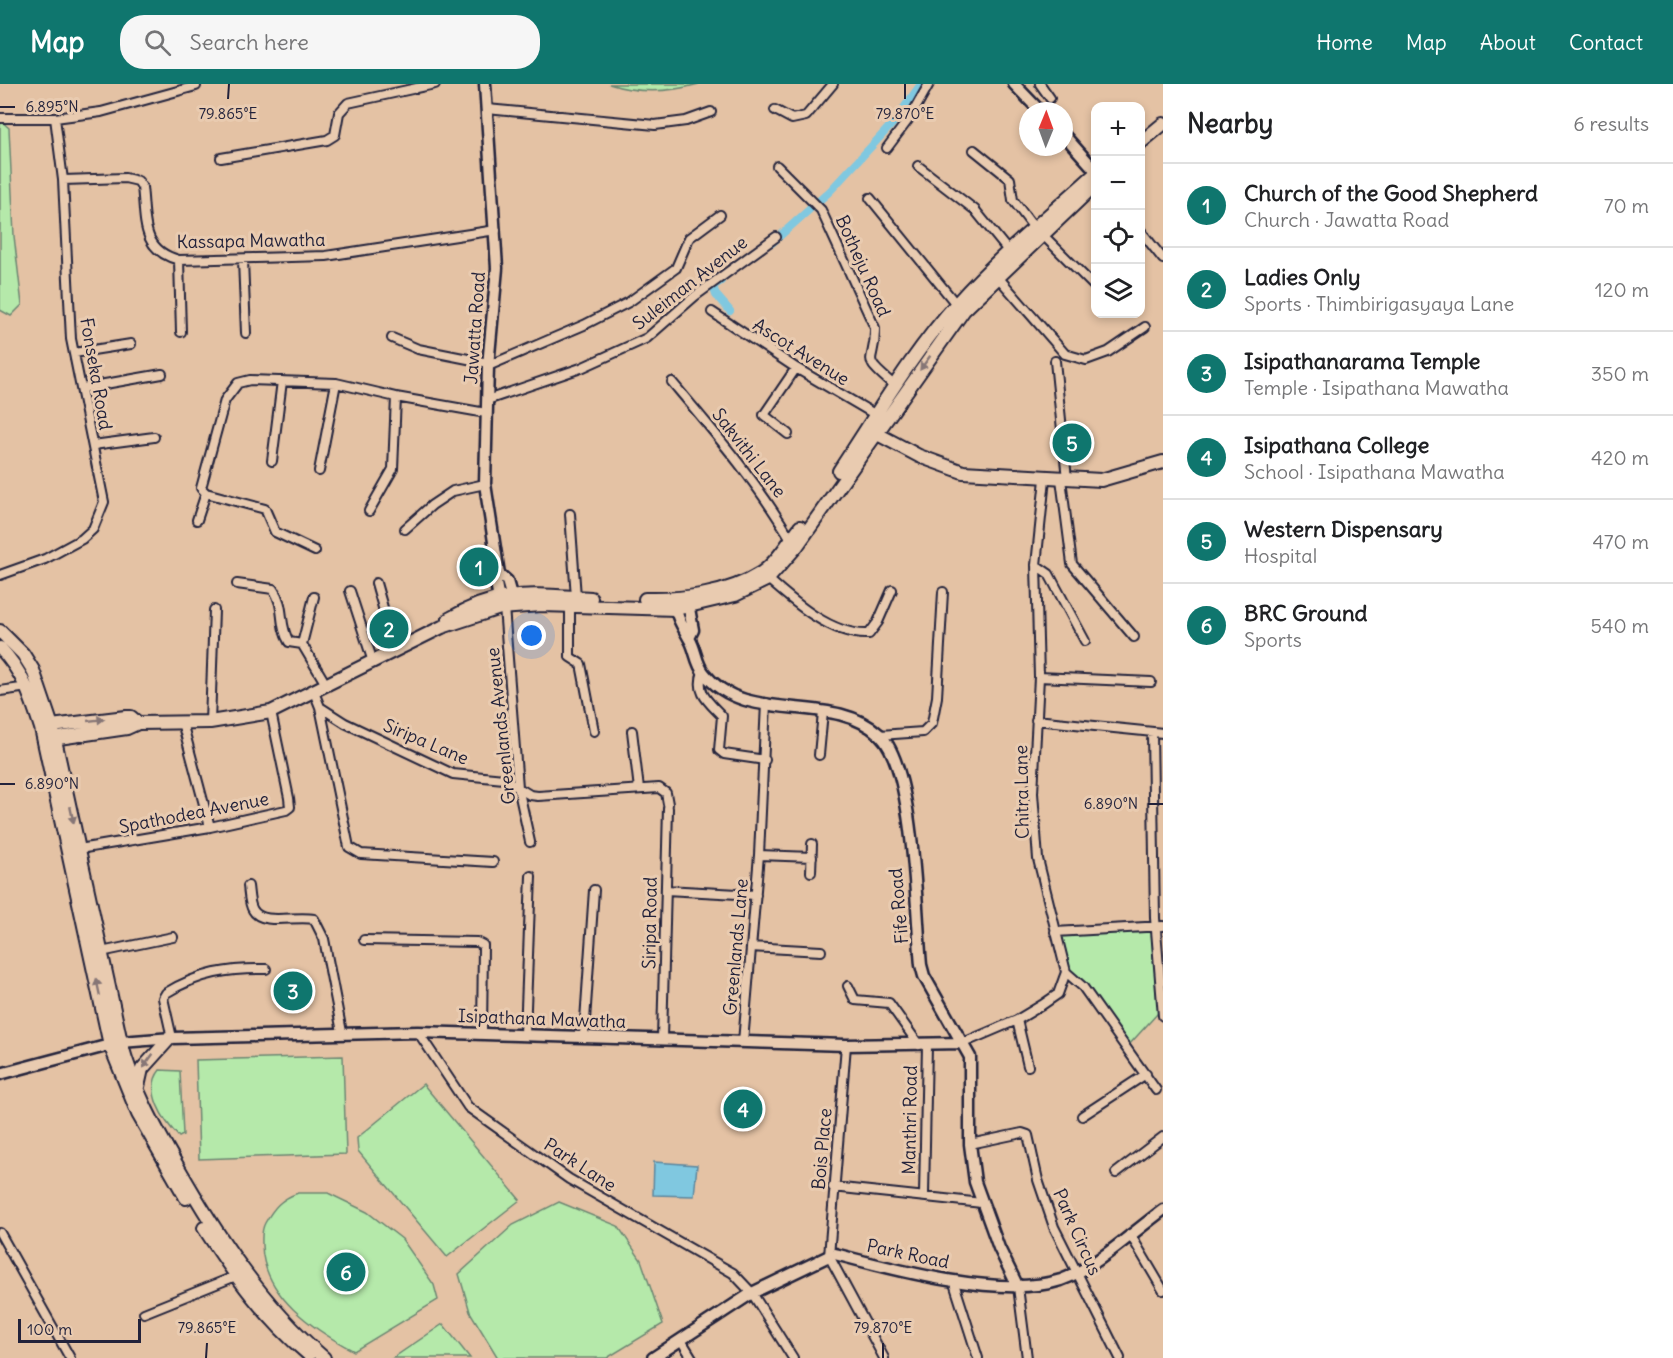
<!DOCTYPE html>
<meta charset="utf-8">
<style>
:root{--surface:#fff;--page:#f6f6f6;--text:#202124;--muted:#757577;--line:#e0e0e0;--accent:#0f766e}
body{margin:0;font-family:Delius,sans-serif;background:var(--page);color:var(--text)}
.controls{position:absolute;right:18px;top:18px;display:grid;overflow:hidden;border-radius:12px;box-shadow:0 3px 9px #0003}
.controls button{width:54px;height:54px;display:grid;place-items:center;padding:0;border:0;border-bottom:2px solid var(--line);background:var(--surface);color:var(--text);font:30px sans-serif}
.compass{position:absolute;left:1019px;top:18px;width:54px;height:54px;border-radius:50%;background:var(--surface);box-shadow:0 3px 9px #0003;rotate:1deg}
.scale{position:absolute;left:18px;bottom:15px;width:123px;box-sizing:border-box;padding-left:6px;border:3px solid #22223b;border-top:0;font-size:16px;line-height:21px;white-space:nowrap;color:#22223b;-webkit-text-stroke:4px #e9cbb0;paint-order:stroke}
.you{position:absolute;left:532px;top:552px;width:21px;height:21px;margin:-15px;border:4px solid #fff;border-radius:50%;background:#1a73e8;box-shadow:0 0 0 9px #1a73e833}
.badge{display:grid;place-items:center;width:39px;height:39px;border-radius:50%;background:var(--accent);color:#fff;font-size:20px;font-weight:700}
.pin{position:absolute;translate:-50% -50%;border:3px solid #fff;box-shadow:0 2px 6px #0006}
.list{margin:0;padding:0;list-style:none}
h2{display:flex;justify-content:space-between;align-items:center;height:78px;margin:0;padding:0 24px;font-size:26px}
h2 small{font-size:20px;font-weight:400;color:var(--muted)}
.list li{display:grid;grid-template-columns:39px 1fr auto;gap:18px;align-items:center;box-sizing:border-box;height:84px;padding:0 24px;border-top:2px solid var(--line)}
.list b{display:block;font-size:22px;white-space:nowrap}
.list p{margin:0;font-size:20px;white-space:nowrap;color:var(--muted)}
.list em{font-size:20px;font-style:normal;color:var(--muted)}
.icon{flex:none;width:33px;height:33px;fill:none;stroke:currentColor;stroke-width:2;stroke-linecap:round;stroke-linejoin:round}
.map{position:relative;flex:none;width:1163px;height:1274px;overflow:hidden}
header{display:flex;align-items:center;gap:36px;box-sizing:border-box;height:84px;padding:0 30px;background:var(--accent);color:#fff}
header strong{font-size:28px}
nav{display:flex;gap:33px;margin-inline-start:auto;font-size:21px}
.search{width:420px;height:54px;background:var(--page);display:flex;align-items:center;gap:15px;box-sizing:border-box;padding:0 21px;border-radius:24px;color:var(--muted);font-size:22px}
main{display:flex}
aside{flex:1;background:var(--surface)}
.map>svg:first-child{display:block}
.green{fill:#b5e9aa;stroke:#6c8672;stroke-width:1.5}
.water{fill:#80c8e0;stroke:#5a869e;stroke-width:1.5}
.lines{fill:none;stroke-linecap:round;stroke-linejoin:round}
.canal{stroke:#80c8e0;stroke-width:8}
.minor-casing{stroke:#22223b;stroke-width:12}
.secondary-casing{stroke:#22223b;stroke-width:15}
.primary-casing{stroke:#22223b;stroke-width:16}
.trunk-casing{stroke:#22223b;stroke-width:16}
.minor{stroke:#e9cbb0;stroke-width:8}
.secondary{stroke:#e9cbb0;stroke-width:10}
.primary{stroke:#e9cbb0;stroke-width:12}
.trunk{stroke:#e9cbb0;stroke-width:12}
.oneway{fill:#867676}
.ticks{fill:none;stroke:#22223b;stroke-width:2}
.labels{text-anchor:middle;stroke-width:6;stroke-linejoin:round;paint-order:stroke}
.street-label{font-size:18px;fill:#22223b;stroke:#e9cbb0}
.ticks-label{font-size:15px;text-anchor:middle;fill:#22223b;stroke:#e9cbb0;stroke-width:6;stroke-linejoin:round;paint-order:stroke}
</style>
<header>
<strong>Map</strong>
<div class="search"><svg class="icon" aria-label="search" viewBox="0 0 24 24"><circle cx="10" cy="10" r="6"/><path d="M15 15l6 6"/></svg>Search here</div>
<nav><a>Home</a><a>Map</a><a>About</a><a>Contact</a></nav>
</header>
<main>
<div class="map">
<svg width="1163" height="1274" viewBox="0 0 1163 1274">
<rect width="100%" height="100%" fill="#e4c2a4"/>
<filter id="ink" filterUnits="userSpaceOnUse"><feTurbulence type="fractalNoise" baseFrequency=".0167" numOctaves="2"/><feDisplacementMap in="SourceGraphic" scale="12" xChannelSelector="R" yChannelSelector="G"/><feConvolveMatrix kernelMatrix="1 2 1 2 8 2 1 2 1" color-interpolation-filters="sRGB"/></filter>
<g filter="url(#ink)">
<path class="green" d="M609 0H699C670 8 639 10 609 0Z
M0 36 9 44 14 152 22 221 11 232 0 226Z
M1151 845 1158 929 1127 963 1083 902 1065 895 1057 850Z
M343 972 346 1070 199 1075 196 976Z
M160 986 180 987 183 1051 179 1053C164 1037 143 1007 160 986Z
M423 1000 520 1116 447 1173 358 1067 357 1054Z
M298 1109H328L367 1128 402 1155 434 1201 438 1216 354 1267C314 1246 263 1212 262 1161 262 1153 261 1146 265 1139 274 1123 281 1115 298 1109Z
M559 1118 618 1142 641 1176 663 1240 607 1274H498L470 1228 459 1190 513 1141Z
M443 1240 470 1274H393Z"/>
<path class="water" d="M654 1078 697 1081 694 1112 653 1111Z"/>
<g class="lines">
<path class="canal" d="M772 159 830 107 893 39 921 0
M721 197 713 202 716 211 730 227"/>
<g class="minor-casing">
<path id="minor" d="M1040 0 1050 14
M487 25 655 41 686 37 711 28
M775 26 792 35 806 32 833 0
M0 34H55L101 28 196 2
M887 64 911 32 929 0
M974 66 1010 95 1013 116 1034 144
M221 74 327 56 335 51 339 29 348 19 435 0
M777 82 821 126 875 244C876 282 857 270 895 302
M918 82 975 126 1009 168
M63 96 125 94 138 97 142 103C146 135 140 166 179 176L326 172 496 146
M870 114 956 220
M1140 146 1163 175
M1042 150 1096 204
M179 176 181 248
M243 176 246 249
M997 192 1065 270 1086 276 1108 268 1145 243
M712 228 796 284 876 331
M392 254 418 265 488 279
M74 269 131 260
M1055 277 1067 395
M488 282 584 241 629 218 676 184 689 154 720 131
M672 298C715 349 758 399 792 457
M82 304 162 290
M487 316 581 284 647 254 695 212 776 153
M788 350 764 331 796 284
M93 361 154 353
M272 377 282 297
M319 387 336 299
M1061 395 1072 480 1134 553
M369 427 393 385 396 313
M570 430 576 513
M197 436 206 409
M405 445 432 421 453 407 485 400
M315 467 275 448 265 425 206 409 201 404 225 316 238 299 250 296 336 299 396 313 486 329
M1036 481 1049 490 1085 557
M0 491 45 475 82 455 93 445 104 418 71 255 63 96 55 34
M768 495C794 518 832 552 869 550L878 538 892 506
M376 499 395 566
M237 500 273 505C286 523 278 540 289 558L302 560 327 602
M350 507 373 578
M570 522V573L581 580 594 647
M504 523 518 703 530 758
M302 560 314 513
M703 588C695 609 709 618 722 632L719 666 724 670 765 676
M1039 593 1151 598
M0 607 28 603
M314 608 320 623 345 639 453 690 504 695 530 711 538 712 659 704 666 709 668 720
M320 623 349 763 361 770 493 778
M1036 636 1163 649
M182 638 210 743
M210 638 214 526
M632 647 639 705
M1152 649 1155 834 1163 932
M880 651 923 648 932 639 937 613 943 508
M819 671 823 628
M79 765 210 743 286 726 290 723 289 714 271 628
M759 771 812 773
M811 788 812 760
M248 802C249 809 249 820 253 826 262 842 296 831 314 835L324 855 342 948
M666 806 756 811
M1055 848 1163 842
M364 856 477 858 483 861 482 949
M751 863 821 867
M101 868 173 853
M1066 888 1083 903 1156 1006
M848 902 855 916 889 919 919 961
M1017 936 1028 982
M418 948 468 1023 569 1095 733 1189 752 1209 793 1274
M525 950 531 792
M584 951 594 806
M172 954 163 914 166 909C198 889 230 884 266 885
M662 955 668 724
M743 958 759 771 766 619
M963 959 1017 936 1042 921 1058 910 1066 888 1038 775 1033 709 1039 593 1036 481 1045 395
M846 961 829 1172 884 1274
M1082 1032 1146 990
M970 1060 1022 1049 1028 1051 1038 1096 1054 1143 1120 1274
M1116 1089 1163 1053
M833 1103 982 1119
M924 1111 927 961
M0 1149 70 1274
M1130 1150 1163 1206
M953 1196 978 1274
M1018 1203 1027 1274
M144 1229 236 1192
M681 1256 692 1274"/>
</g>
<g class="secondary-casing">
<path id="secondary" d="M485 0 497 184 488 282 485 400 499 490 496 499 500 522
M1014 0 1040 27
M1064 51 1096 87
M499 490 507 497 513 518
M687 514 693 546 689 554
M674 519C677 534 683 543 690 556 696 566 696 580 704 589 746 643 832 606 880 651 915 684 916 831 921 881L924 892 970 973V1060L975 1098 999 1164 1018 1203
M0 990 121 958 172 954 418 948 846 961 963 959
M653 1274 752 1209 829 1172 835 1170C895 1186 1002 1215 1061 1196 1095 1184 1133 1148 1163 1126"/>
</g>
<g class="primary-casing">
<path id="primary" d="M1140 59 1163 40
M868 345 919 372 963 388 1101 396 1163 378
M839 387C877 330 912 269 958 218 1000 171 1049 132 1096 89
M645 515C683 516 728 510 761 489 776 479 789 458 800 443
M449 535C501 504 534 511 591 514
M43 643 126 633H131L138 639
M45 656 127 644 138 639 210 638 271 628 442 543 500 524 542 521 676 525 735 511 768 495 797 462 964 226 1096 100"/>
</g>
<g class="trunk-casing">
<path id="trunk" d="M0 547 23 570 33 586 52 642 121 958C133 1003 154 1042 178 1083 218 1153 262 1221 324 1274
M0 564C23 588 31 613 41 644L110 961 138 1030 186 1114
M137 1007 142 985 170 954
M204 1144C235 1192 266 1235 309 1271"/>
</g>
<use href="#minor" class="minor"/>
<use href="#secondary" class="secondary"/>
<use href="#primary" class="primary"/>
<use href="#trunk" class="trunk"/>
</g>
<defs><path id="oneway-solid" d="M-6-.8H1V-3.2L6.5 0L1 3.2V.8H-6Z" transform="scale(1.5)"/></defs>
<g class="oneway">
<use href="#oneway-solid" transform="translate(925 279) rotate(126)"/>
<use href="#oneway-solid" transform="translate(96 636) rotate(-6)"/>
<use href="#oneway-solid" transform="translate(72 731) rotate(78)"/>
<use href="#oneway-solid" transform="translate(98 903) rotate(-102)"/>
<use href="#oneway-solid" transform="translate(148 977) rotate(126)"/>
</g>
</g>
<path class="ticks" d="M228 15 229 0M905 15V0M0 23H15M0 700H15M1148 720H1163M206 1274 207 1259M883 1274V1259"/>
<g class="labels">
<g class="street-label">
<text transform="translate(251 157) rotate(-1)" y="6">Kassapa Mawatha</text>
<text transform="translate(863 182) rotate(66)" y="6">Botheju Road</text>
<text transform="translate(690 199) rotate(-38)" y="6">Suleiman Avenue</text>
<text transform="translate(475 244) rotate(-86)" y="6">Jawatta Road</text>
<text transform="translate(801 268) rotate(32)" y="6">Ascot Avenue</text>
<text transform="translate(96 290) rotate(80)" y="6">Fonseka Road</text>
<text transform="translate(749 369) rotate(52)" y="6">Sakvithi Lane</text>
<text transform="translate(501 642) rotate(-96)" y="6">Greenlands Avenue</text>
<text transform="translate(426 658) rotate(23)" y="6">Siripa Lane</text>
<text transform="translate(1022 708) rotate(-91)" y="6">Chitra Lane</text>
<text transform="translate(194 729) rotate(-11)" y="6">Spathodea Avenue</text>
<text transform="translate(899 822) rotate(-95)" y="6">Fife Road</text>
<text transform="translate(650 839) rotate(-89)" y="6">Siripa Road</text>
<text transform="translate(736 863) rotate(-85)" y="6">Greenlands Lane</text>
<text transform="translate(542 935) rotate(2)" y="6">Isipathana Mawatha</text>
<text transform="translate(910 1036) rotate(-89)" y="6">Manthri Road</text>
<text transform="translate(822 1065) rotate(-85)" y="6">Bois Place</text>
<text transform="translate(580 1081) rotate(33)" y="6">Park Lane</text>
<text transform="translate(1077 1148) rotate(66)" y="6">Park Circus</text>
<text transform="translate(908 1170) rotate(12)" y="6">Park Road</text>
</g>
</g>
<g class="ticks-label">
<text x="52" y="28">6.895°N</text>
<text x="228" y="35">79.865°E</text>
<text x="905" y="35">79.870°E</text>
<text x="52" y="705">6.890°N</text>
<text x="1111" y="725">6.890°N</text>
<text x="207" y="1249">79.865°E</text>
<text x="883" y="1249">79.870°E</text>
</g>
</svg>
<div class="controls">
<button>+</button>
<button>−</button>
<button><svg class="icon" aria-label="locate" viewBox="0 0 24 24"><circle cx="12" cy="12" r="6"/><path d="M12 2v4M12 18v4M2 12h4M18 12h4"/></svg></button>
<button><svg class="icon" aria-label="layers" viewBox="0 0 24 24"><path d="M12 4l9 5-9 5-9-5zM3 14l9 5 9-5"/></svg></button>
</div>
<svg class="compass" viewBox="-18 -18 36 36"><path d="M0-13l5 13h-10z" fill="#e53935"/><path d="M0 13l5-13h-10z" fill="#757577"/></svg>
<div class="scale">100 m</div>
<div class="you"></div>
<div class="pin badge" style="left:479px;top:483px">1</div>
<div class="pin badge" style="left:389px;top:545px">2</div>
<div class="pin badge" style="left:293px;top:907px">3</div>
<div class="pin badge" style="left:743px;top:1025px">4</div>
<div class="pin badge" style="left:1072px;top:359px">5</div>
<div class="pin badge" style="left:346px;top:1188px">6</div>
</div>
<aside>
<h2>Nearby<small>6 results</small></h2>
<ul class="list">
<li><span class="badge">1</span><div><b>Church of the Good Shepherd</b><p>Church · Jawatta Road</p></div><em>70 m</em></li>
<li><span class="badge">2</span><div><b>Ladies Only</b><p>Sports · Thimbirigasyaya Lane</p></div><em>120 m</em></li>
<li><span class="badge">3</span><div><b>Isipathanarama Temple</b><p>Temple · Isipathana Mawatha</p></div><em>350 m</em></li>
<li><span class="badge">4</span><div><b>Isipathana College</b><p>School · Isipathana Mawatha</p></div><em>420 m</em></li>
<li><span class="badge">5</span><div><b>Western Dispensary</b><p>Hospital</p></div><em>470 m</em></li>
<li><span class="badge">6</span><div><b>BRC Ground</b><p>Sports</p></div><em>540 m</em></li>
</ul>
</aside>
</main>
